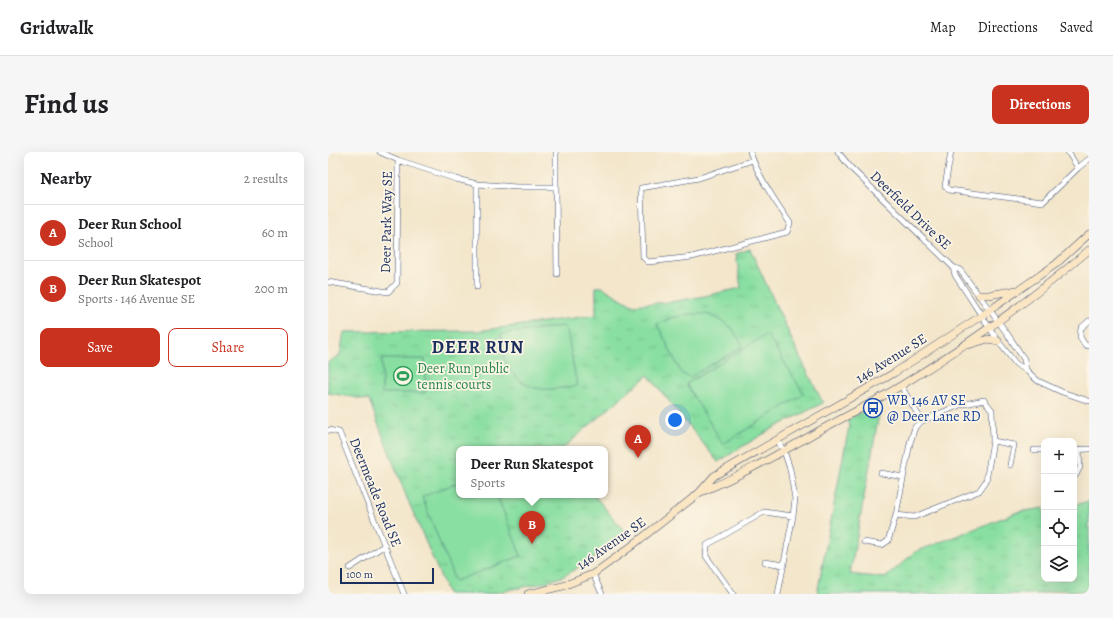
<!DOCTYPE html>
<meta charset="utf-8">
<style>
:root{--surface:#fff;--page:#f6f6f6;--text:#202124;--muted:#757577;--line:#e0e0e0;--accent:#c8321e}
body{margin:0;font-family:Alegreya,serif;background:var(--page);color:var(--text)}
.controls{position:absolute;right:12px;bottom:12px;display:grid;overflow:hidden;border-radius:8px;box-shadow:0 4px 16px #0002}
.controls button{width:36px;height:36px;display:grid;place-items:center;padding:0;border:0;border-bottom:1px solid var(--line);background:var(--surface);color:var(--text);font:20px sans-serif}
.scale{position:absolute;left:12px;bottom:10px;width:94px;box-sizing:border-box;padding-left:4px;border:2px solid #1b2f5e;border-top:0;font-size:11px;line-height:14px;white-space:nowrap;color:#1b2f5e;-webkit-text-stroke:3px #fcf5e5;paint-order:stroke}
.you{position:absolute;left:347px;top:268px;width:14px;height:14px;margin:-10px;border:3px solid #fff;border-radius:50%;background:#1a73e8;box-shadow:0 0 0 6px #1a73e833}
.badge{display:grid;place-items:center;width:26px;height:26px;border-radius:50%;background:var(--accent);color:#fff;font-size:13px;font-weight:700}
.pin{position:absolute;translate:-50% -33px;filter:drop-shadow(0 1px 2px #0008)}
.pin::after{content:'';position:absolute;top:21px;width:14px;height:12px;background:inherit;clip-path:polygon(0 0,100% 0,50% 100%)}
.popup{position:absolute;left:128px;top:294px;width:152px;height:52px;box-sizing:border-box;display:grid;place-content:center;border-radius:8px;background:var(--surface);filter:drop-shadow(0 1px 3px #0005);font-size:13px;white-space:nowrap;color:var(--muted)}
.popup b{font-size:15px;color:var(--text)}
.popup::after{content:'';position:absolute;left:50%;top:100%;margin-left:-8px;border:8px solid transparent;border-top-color:var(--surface)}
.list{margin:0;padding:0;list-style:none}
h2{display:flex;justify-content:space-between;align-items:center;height:52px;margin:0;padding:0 16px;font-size:17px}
h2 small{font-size:13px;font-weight:400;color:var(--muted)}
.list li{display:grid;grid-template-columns:26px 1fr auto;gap:12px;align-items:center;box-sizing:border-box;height:56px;padding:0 16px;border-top:1px solid var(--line)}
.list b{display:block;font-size:15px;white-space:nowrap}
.list p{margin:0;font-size:13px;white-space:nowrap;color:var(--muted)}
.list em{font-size:13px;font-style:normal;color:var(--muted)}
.actions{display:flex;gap:8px;padding:12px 16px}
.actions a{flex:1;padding:9px 0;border:1px solid var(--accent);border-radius:8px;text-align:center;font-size:14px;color:var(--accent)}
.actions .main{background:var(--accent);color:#fff}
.icon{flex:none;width:22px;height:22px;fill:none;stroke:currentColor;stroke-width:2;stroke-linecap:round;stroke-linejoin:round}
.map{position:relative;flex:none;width:761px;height:442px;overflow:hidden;border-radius:8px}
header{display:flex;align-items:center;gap:24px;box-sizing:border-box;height:56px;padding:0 20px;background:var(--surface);border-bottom:1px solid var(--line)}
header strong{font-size:19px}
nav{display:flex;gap:22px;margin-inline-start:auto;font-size:14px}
.intro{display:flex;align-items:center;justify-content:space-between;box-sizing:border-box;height:96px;padding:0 24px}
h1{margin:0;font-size:28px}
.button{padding:10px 18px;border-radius:8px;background:var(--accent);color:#fff;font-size:14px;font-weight:700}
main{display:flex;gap:24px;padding:0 24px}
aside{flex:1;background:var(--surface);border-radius:8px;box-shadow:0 4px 16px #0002}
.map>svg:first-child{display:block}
.park{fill:url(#park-tufts);stroke:#528780}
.garden{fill:#89dfa2;stroke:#528780}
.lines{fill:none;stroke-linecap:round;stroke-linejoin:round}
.street-casing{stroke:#3b4a6e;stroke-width:6}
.secondary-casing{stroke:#3b4a6e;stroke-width:8}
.street{stroke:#fff;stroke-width:5}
.secondary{stroke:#fbe6c4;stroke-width:7}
.labels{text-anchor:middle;stroke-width:3.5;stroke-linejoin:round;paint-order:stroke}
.street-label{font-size:14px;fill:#1b2f5e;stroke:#fcf5e5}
.leisure-label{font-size:14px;fill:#27864d;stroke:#fcf5e5;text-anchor:start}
.transit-label{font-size:14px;fill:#164399;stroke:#fcf5e5;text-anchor:start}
.district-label{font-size:18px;font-weight:bold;letter-spacing:1px;fill:#1b2f5e;stroke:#fcf5e5}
</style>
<header>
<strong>Gridwalk</strong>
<nav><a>Map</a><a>Directions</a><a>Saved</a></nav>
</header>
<div class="intro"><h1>Find us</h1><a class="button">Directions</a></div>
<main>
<aside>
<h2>Nearby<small>2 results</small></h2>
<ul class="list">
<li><span class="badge">A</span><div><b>Deer Run School</b><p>School</p></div><em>60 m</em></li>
<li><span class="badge">B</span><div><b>Deer Run Skatespot</b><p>Sports · 146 Avenue SE</p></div><em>200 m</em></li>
</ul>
<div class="actions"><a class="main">Save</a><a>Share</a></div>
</aside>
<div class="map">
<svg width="761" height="442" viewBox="0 0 761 442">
<defs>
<pattern id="park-tufts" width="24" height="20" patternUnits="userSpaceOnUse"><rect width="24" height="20" fill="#89dfa2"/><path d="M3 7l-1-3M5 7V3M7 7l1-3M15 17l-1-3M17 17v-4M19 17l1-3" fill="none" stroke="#76c08e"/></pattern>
</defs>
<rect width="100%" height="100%" fill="#fcf5e5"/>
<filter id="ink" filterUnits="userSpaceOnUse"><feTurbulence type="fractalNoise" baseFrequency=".025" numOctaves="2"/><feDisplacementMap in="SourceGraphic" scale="8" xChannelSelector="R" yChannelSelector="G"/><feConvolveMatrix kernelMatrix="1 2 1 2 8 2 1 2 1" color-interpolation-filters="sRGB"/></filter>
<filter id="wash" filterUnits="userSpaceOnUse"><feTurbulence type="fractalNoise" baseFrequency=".012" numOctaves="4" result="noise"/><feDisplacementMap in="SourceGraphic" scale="16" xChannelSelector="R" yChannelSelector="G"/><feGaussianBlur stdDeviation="0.9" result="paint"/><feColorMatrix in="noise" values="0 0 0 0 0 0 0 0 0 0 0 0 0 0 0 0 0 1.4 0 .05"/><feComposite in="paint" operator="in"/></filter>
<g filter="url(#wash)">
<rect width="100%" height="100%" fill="#f3e6cb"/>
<path class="park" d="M422 97 470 201 495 251 442 278 412 296 390 310 320 223 234 297H131V343H266L301 385 236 424 215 431 161 442H120L79 346 41 248 0 241V210L12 203 16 180 149 179 268 163V135H274L304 153 342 150 372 145 413 136 408 102Z
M549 252 551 262 522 422 557 426 587 400 690 360 716 356V427H746V353L761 349V440L731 438 709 442H489L521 274 519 268Z"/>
<path class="garden" d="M362 162H379L394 169 404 176 415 194 362 225 354 222 329 172 343 166Z
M235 174 239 178 249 234C225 237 203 243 186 222 184 220 182 218 180 215 175 205 174 193 173 182Z
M439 182 476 242 395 292 358 232Z
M54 207H97V241H54Z
M131 330V343H169L193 404 127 429 94 345Z"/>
</g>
<g filter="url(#ink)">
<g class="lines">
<g class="street-casing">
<path id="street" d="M52 0 70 8 128 27 149 32 189 35H228V0
M422 0C431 26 447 49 462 71L459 80 364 105 320 110 315 105 313 36 371 26 425 8
M510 0 523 16 587 78 625 115 632 118 678 180 696 207 698 218
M623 0 617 34 621 38 715 50 750 16 761 7
M740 0 750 16
M228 35 229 122
M625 115 627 123 637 138 670 189 688 212 698 218 710 229 734 240 761 249
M0 130 60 140 69 131 70 8
M149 135V32
M761 169 753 176 752 185 757 193 761 194
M573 234 594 269
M0 278 11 280 76 442
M449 288 456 299 462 317 467 347 465 364 450 442
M665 289 686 293 682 313
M706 298H716
M746 298 761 297
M553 321 575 325
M746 323H748L752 315 751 297
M536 390 554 393 560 389 568 363 582 291 587 275 594 269 632 253 656 248 664 258 665 289 658 329 651 339 586 365 568 363
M437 410 456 413
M22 416 57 393
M265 422 274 442
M405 442 378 404 379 393 436 360 465 364"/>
</g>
<g class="secondary-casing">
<path id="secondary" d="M651 143H661L689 138
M640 193 660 187 670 189
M373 340C415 323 455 299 494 277 521 263 548 249 574 233 639 193 703 148 761 98
M200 442 235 434 265 422 301 396 371 341 386 324 566 221 662 158 728 112 761 82"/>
</g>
<use href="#street" class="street"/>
<use href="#secondary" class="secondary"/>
</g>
</g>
<defs>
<g id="stadium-ring" transform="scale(1)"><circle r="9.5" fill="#fcf5e5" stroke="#2e9e5b" stroke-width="1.5"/><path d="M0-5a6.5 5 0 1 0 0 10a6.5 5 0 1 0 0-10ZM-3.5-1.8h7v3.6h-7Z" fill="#2e9e5b"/></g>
<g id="bus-ring" transform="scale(1)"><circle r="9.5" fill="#fcf5e5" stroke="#1a4fb4" stroke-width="1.5"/><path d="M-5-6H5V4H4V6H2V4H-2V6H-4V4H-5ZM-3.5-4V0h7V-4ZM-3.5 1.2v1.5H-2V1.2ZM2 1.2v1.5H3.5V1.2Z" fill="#1a4fb4"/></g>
</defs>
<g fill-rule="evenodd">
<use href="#stadium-ring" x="75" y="224"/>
<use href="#bus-ring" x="545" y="256"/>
</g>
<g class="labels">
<g class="street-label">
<text transform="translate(583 58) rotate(44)" y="5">Deerfield Drive SE</text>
<text transform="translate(58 70) rotate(-89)" y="5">Deer Park Way SE</text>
<text transform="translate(563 206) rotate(-32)" y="5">146 Avenue SE</text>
<text transform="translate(48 340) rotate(68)" y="5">Deermeade Road SE</text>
<text transform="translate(283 391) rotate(-35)" y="5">146 Avenue SE</text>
</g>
<g class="leisure-label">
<text x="89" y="221">Deer Run public<tspan x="89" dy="16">tennis courts</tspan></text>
</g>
<g class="transit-label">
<text x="559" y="253">WB 146 AV SE<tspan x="559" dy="16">@ Deer Lane RD</tspan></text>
</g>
<g class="district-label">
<text x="150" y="201">DEER RUN</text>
</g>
</g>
</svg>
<div class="controls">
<button>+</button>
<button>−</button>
<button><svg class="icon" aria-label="locate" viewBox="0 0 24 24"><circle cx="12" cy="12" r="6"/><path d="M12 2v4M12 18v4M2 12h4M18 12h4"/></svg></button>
<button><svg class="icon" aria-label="layers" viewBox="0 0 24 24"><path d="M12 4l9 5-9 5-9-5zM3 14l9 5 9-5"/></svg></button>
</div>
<div class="scale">100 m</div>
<div class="you"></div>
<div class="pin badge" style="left:310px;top:306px">A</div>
<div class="pin badge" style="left:204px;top:392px">B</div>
<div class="popup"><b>Deer Run Skatespot</b>Sports</div>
</div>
</main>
